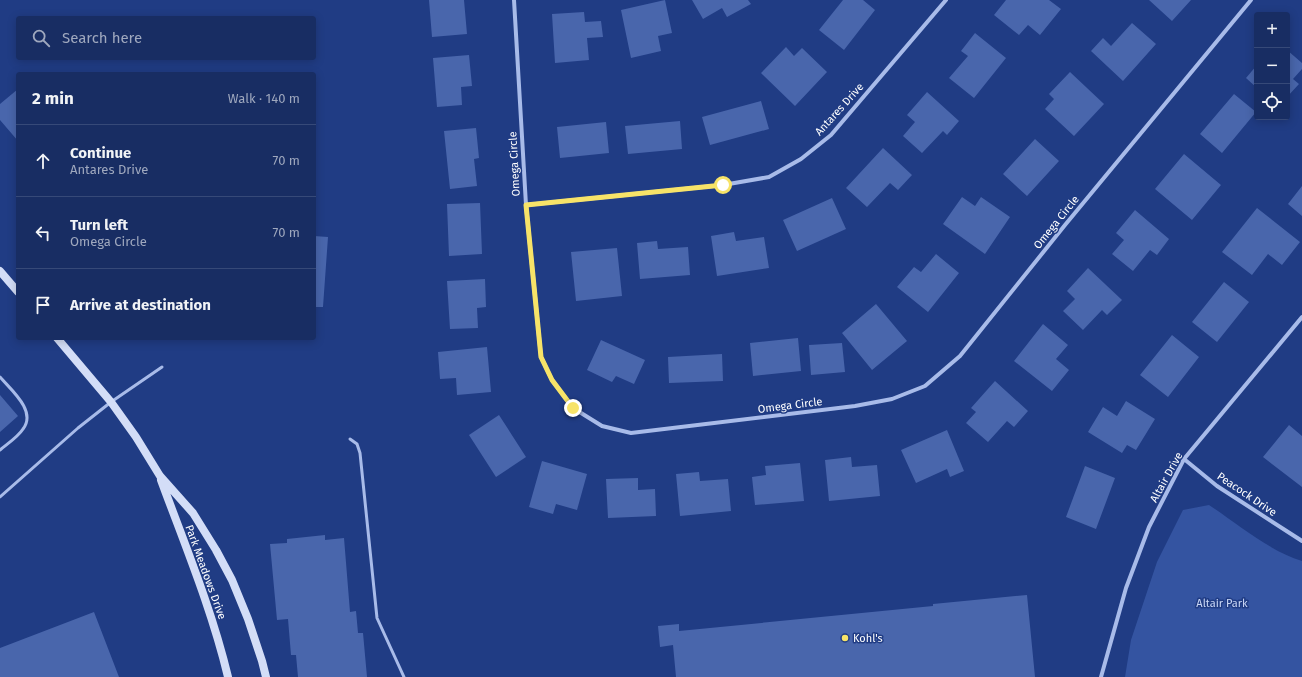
<!DOCTYPE html>
<meta charset="utf-8">
<style>
:root{--surface:#182d63;--page:#213569;--text:#f1f3f6;--muted:#9fa8be;--line:#364978}
body{margin:0;font-family:"Fira Sans",sans-serif;background:var(--page);color:var(--text)}
.controls{position:absolute;right:12px;top:12px;display:grid;overflow:hidden;border-radius:4px;box-shadow:0 2px 10px #0003}
.controls button{width:36px;height:36px;display:grid;place-items:center;padding:0;border:0;border-bottom:1px solid var(--line);background:var(--surface);color:var(--text);font:20px sans-serif}
.stop{position:absolute;width:12px;height:12px;margin:-9px;border:3px solid #f7e368;border-radius:50%;background:#fff}
.stop.end{background:#f7e368;border-color:#fff;box-shadow:0 1px 4px #0008}
.list{margin:0;padding:0;list-style:none}
h2{display:flex;justify-content:space-between;align-items:center;height:52px;margin:0;padding:0 16px;font-size:17px}
h2 small{font-size:13px;font-weight:400;color:var(--muted)}
.list li{display:grid;grid-template-columns:26px 1fr auto;gap:12px;align-items:center;box-sizing:border-box;height:72px;padding:0 16px;border-top:1px solid var(--line)}
.list b{display:block;font-size:15px;white-space:nowrap}
.list p{margin:0;font-size:13px;white-space:nowrap;color:var(--muted)}
.list em{font-size:13px;font-style:normal;color:var(--muted)}
.icon{flex:none;width:22px;height:22px;fill:none;stroke:currentColor;stroke-width:2;stroke-linecap:round;stroke-linejoin:round}
.map{position:relative;flex:none;width:1302px;height:677px;overflow:hidden}
.search{position:absolute;background:var(--surface);box-shadow:0 2px 10px #0003;left:16px;top:16px;width:300px;height:44px;display:flex;align-items:center;gap:10px;box-sizing:border-box;padding:0 14px;border-radius:4px;color:var(--muted);font-size:15px}
.panel{position:absolute;background:var(--surface);box-shadow:0 2px 10px #0003;left:16px;top:72px;width:300px;height:268px;border-radius:4px}
.map>svg:first-child{display:block}
.green{fill:#3454a1}
.building{fill:#4966ac}
.lines{fill:none;stroke-linecap:round;stroke-linejoin:round}
.lane{stroke:#a8bbe9;stroke-width:3}
.street{stroke:#a8bbe9;stroke-width:4}
.secondary{stroke:#d3ddf7;stroke-width:8}
.route{stroke:#f7e368;stroke-width:5}
.poi-dot{fill:#f7e368;stroke:#203c84;stroke-width:1.5}
.labels{text-anchor:middle;stroke-width:3;stroke-linejoin:round;paint-order:stroke}
.street-label{font-size:11px;fill:#fff;stroke:#203c84}
.park-label{font-size:11px;fill:#ccd9f7;stroke:#203c84}
.poi-label{font-size:11px;fill:#fff;stroke:#203c84;text-anchor:start}
</style>
<div class="map">
<svg width="1302" height="677" viewBox="0 0 1302 677">
<rect width="100%" height="100%" fill="#203c84"/>
<path class="green" d="M1209 505C1238 524 1269 551 1302 561V677H1125L1131 640 1157 562 1183 510Z"/>
<path class="building" d="M429 0H464L467 34 432 37Z
M665 0 672 33 658 36 661 51 631 58 621 10Z
M692 0H748L751 4 727 17 722 8 703 19Z
M843 0H863L875 10 844 50 819 30Z
M1006 0H1049L1061 9 1040 35 1028 25 1019 35 994 15Z
M1149 0H1191L1172 21Z
M584 12 585 22 601 21 603 37 587 38 589 60 555 63 552 14Z
M1132 23 1156 44 1123 81 1091 51 1103 38 1111 46Z
M975 33 1006 58 974 98 949 78 968 56 961 51Z
M786 47 794 56 802 48 827 72 795 106 761 73Z
M1287 50 1302 63V69L1293 79 1299 84 1287 97Z
M469 55 472 86 461 87 462 105 437 107 433 58Z
M1257 65V88L1246 78Z
M1070 72 1104 104 1074 136 1045 109 1054 99 1049 94Z
M18 89V141L0 120V104Z
M927 92 959 121 947 135 943 131 922 153 903 136 915 122 907 115Z
M1234 94 1256 112 1222 153 1200 134Z
M761 101 769 129 710 145 702 117Z
M680 121 682 149 628 154 625 126Z
M606 122 609 153 560 158 557 127Z
M476 128 479 158 474 159 477 186 450 189 444 131Z
M1035 139 1059 161 1027 196 1003 174Z
M883 148 912 175 898 190 890 183 867 207 846 188Z
M1184 154 1221 185 1192 220 1155 189Z
M1302 186V216L1288 204Z
M962 197 975 206 981 197 1010 217 985 254 943 224Z
M832 198 846 229 797 251 783 220Z
M480 203 482 254 449 256 447 204Z
M1257 208 1300 242 1282 265 1268 254 1252 275 1222 252Z
M1135 210 1169 239 1157 255 1150 250 1133 271 1112 254 1124 240 1116 233Z
M734 232 736 241 764 237 769 268 717 276 711 236Z
M314 236 328 237 323 307H314Z
M657 241 658 249 688 247 690 275 640 279 637 243Z
M617 248 622 296 576 301 571 252Z
M936 254 959 273 928 312 897 287 914 267 921 272Z
M1088 268 1122 300 1107 315 1102 310 1083 330 1063 311 1075 299 1067 291Z
M485 279 486 307 477 308 478 328 450 329 447 281Z
M1224 282 1249 302 1217 342 1192 322Z
M876 304 907 341 872 370 842 333Z
M1043 324 1068 345 1056 359 1069 370 1052 391 1014 361Z
M1172 335 1199 357 1168 397 1140 375Z
M798 338 801 371 753 376 750 343Z
M601 340 645 360 634 384 616 376 612 382 587 370Z
M842 343 845 372 811 375 809 345Z
M487 347 491 392 457 395 456 378 440 379 438 352Z
M722 354 723 381 669 383 668 357Z
M995 381 1028 411 1014 427 1007 421 988 442 966 423 976 412 971 408Z
M0 395 18 416 0 432Z
M1126 401 1155 419 1136 450 1127 445 1122 453 1088 432 1103 407 1117 416Z
M499 415 526 457 496 477 469 435Z
M1289 425 1302 436V487L1263 457Z
M947 430 964 471 950 477 947 469 916 483 901 450Z
M851 457 852 467 877 465 880 496 829 501 825 460Z
M542 461 587 474 577 510 556 504 553 514 529 507Z
M800 463 804 501 755 505 752 477 766 475 765 466Z
M1085 466 1115 478 1096 529 1066 517Z
M699 472 700 481 728 479 731 511 680 516 676 474Z
M638 478V490L655 489 656 516 608 518 606 479Z
M325 535V540L344 538 350 612 356 611 358 633H363L367 677H298L296 655H291L288 619 277 620 270 544 287 543V539Z
M1027 595 1035 677H676L673 645 660 647 658 626 679 624V631L933 606V604Z
M94 612 119 677H0V648Z"/>
<g class="lines">
<path class="lane" d="M0 377C11 390 37 411 23 429 18 437 7 444 0 450
M350 439 357 444 360 453 377 618 404 677
M0 497 78 428 111 402 162 367"/>
<path class="street" d="M514 0 526 205 541 357 552 380 573 408 602 426 631 433 855 406 892 399 925 386 960 356 1065 225 1251 0
M526 205 723 185 769 177 801 159 831 135 946 0
M1184 459 1217 486 1302 541
M1101 677 1126 588 1149 527 1184 459 1302 317"/>
<path class="secondary" d="M0 271 18 292
M57 338 111 402 136 437 160 476 193 513 216 550 232 580 248 619 262 661 266 677
M161 480C185 545 212 610 228 677"/>
</g>
<g class="lines">
<path class="route" d="M573 408 552 380 541 357 526 205 723 185"/>
</g>
<circle class="poi-dot" cx="845" cy="638" r="4"/>
<g class="labels">
<g class="street-label">
<text transform="translate(839 109) rotate(-48)" y="4">Antares Drive</text>
<text transform="translate(514 164) rotate(-93)" y="4">Omega Circle</text>
<text transform="translate(1056 222) rotate(-51)" y="4">Omega Circle</text>
<text transform="translate(790 405) rotate(-7)" y="4">Omega Circle</text>
<text transform="translate(1166 477) rotate(-61)" y="4">Altair Drive</text>
<text transform="translate(1247 494) rotate(34)" y="4">Peacock Drive</text>
<text transform="translate(206 572) rotate(70)" y="4">Park Meadows Drive</text>
</g>
<g class="park-label">
<text x="1222" y="607">Altair Park</text>
</g>
<g class="poi-label">
<text x="853" y="642">Kohl's</text>
</g>
</g>
</svg>
<div class="controls">
<button>+</button>
<button>−</button>
<button><svg class="icon" aria-label="locate" viewBox="0 0 24 24"><circle cx="12" cy="12" r="6"/><path d="M12 2v4M12 18v4M2 12h4M18 12h4"/></svg></button>
</div>
<div class="stop" style="left:723px;top:185px"></div>
<div class="stop end" style="left:573px;top:408px"></div>
<div class="search"><svg class="icon" aria-label="search" viewBox="0 0 24 24"><circle cx="10" cy="10" r="6"/><path d="M15 15l6 6"/></svg>Search here</div>
<section class="panel">
<h2>2 min<small>Walk · 140 m</small></h2>
<ul class="list">
<li><svg class="icon" aria-label="ahead" viewBox="0 0 24 24"><path d="M12 20V5M6 11l6-6 6 6"/></svg><div><b>Continue</b><p>Antares Drive</p></div><em>70 m</em></li>
<li><svg class="icon" aria-label="left" viewBox="0 0 24 24"><path d="M17 20v-9H6M10 6l-5 5 5 5"/></svg><div><b>Turn left</b><p>Omega Circle</p></div><em>70 m</em></li>
<li><svg class="icon" aria-label="arrive" viewBox="0 0 24 24"><path d="M6 21V4h12l-3 4 3 4H6"/></svg><div><b>Arrive at destination</b></div></li>
</ul>
</section>
</div>
